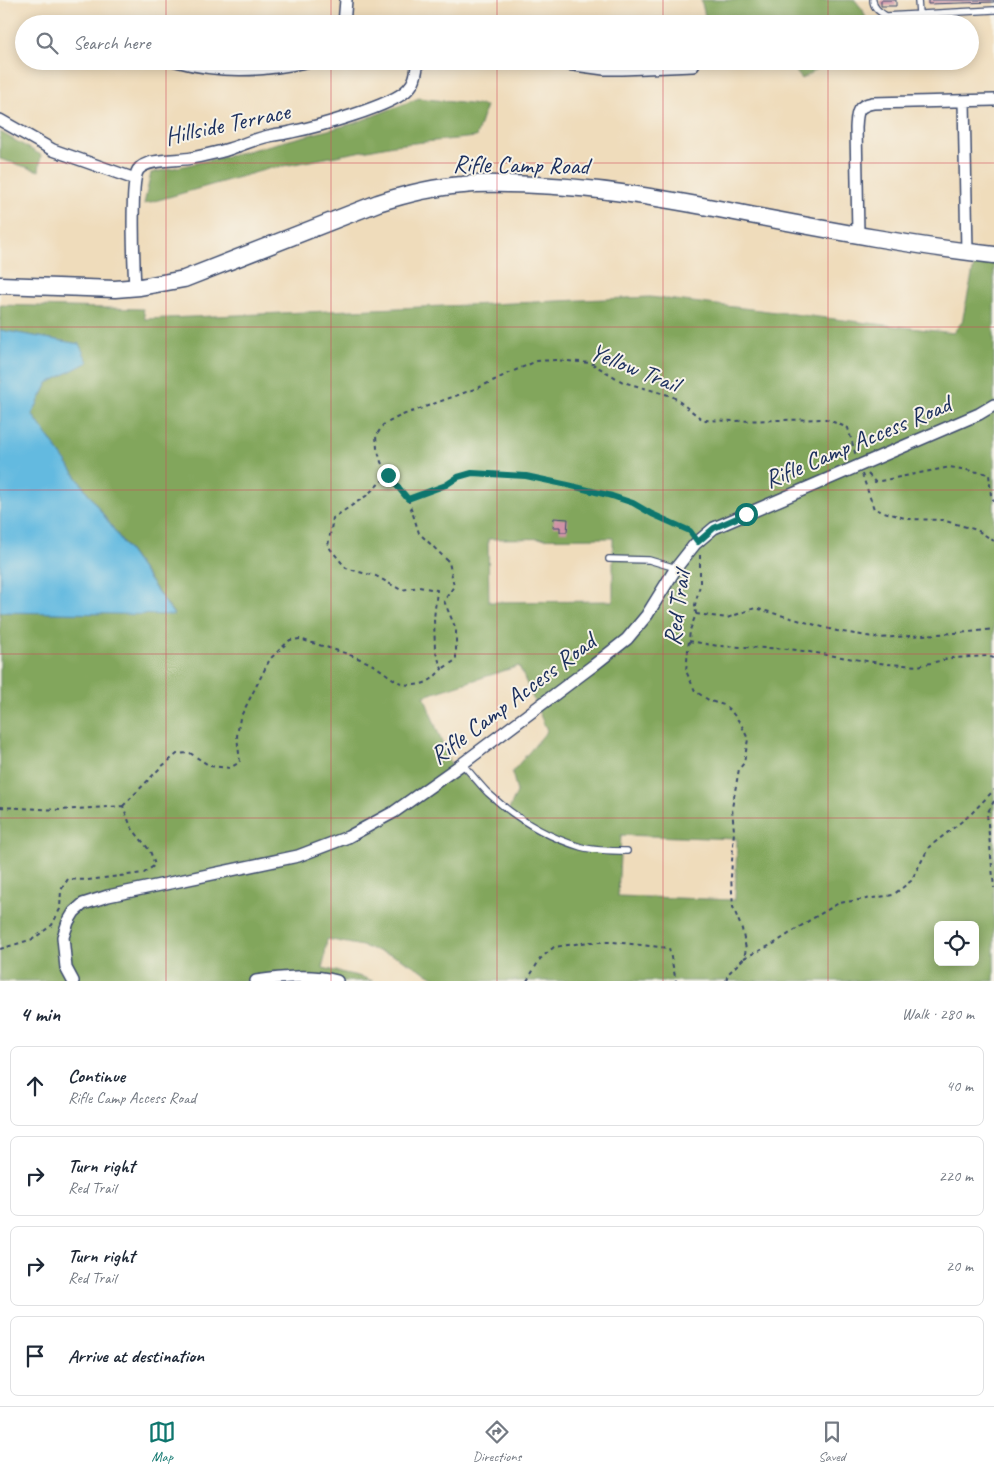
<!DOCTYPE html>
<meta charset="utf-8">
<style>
:root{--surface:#fff;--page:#f2f2f3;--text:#1f2937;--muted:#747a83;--line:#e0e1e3;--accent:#0f766e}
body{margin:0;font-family:Caveat,sans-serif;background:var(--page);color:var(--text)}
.controls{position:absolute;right:15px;bottom:15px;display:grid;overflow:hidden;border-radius:8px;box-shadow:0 2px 12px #0003}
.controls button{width:45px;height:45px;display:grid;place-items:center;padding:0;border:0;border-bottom:1px solid var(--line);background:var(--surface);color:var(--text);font:25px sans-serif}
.stop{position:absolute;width:15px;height:15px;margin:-11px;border:4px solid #0f766e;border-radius:50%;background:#fff}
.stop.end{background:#0f766e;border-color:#fff;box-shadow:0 1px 5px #0008}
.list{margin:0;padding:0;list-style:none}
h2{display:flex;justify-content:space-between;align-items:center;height:65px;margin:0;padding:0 20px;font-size:21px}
h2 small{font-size:16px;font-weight:400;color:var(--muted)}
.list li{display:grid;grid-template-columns:32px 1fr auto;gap:15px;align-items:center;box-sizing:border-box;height:80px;margin:0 10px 10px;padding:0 10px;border:1px solid var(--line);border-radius:8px}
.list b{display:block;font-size:19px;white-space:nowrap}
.list p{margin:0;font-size:16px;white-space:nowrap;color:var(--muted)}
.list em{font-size:16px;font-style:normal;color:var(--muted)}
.icon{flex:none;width:28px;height:28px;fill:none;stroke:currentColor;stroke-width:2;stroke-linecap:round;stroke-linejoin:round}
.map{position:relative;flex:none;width:994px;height:981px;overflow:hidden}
.search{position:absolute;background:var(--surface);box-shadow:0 2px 12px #0003;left:15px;right:15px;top:15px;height:55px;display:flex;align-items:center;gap:12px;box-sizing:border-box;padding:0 18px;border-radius:28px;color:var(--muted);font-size:19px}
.sheet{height:425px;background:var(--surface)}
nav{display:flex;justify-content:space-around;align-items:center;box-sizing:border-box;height:70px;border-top:1px solid var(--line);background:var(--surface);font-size:14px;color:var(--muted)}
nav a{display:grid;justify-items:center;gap:2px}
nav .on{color:var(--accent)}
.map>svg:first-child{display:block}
.forest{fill:#82a65c;stroke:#4e6a5d;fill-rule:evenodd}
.water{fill:#63bae0;stroke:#3f749f}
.building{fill:#d092a6}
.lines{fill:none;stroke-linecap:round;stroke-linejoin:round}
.lane-casing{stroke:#3b496c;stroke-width:8}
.street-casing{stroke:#3b496c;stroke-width:14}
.secondary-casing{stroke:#3b496c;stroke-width:19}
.path{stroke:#3b496c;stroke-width:2;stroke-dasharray:4 4;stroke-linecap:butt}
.lane{stroke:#fff;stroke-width:5.5}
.street{stroke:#fff;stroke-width:11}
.secondary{stroke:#fff;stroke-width:16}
.route{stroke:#0f766e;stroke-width:6}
.grid{fill:none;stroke:#d1495b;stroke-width:1;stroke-opacity:0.55}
.labels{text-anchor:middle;stroke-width:4;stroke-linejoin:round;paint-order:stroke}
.street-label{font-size:25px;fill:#1b2f5e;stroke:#f7f3e8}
</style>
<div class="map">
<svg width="994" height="981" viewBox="0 0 994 981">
<rect width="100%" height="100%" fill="#f7f3e8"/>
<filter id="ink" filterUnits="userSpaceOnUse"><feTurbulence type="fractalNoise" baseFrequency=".02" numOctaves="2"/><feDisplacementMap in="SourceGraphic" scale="10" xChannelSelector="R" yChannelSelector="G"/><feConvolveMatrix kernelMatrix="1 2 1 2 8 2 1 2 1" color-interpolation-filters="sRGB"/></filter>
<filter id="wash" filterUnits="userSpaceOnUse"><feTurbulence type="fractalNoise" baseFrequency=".0096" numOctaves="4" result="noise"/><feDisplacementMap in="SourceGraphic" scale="20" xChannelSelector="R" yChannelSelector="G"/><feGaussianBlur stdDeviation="1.12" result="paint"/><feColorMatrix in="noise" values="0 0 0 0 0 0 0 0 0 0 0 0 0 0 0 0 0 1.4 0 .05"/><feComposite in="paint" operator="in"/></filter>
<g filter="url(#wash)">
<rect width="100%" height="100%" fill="#efdcbb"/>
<path class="forest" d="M701 0H855L863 10 868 24H707Z
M787 61H836L822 66 802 79Z
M419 98 486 106 476 137 394 145 268 169 144 204 151 173 224 157 355 123Z
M0 132 41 155 39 171 0 159Z
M976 256 994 258V981H441L398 957 362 946 327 939 323 968 362 977 373 981H0V612L174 614 32 414 48 383 87 362 79 344 0 330V305L143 309 145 319 650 297 953 333 962 322ZM613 538V601L489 602 488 539ZM519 666 547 731 512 772 517 792 507 814 449 761 424 696ZM621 835 737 839 735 900 618 896ZM938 925H975V962H938Z"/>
<path class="water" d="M0 330 79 344 88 362 48 383 32 414 174 615 0 612Z"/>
<g id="blocks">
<path class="building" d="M881 0H896V6H881Z
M928 0H994V2L928 4Z
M554 518 568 519 567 532H560V527H553Z"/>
</g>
</g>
<g filter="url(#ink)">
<use href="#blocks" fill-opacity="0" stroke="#3b496c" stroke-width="1"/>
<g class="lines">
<g class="lane-casing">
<path id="lane" d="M873 0C873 8 880 12 886 16L994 10
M918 0 919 14
M609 559 649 560 676 568
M462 764C471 773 479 784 488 793 514 817 547 837 581 847 596 851 612 851 627 851"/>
</g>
<g class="street-casing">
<path id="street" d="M344 24 346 0
M176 61C219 73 267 71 310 61
M545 61 604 69H622L693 66
M964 101 967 252
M0 120 53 150 135 179
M858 234 856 128C857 113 856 106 873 103L994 100
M135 288C134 268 130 182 138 170 146 158 177 161 192 158 204 155 217 153 229 149 242 145 255 139 269 136 276 134 284 134 291 132 316 127 393 106 408 89 416 81 416 72 418 61
M73 981 66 968 63 937 68 922 74 912 83 904 108 896 298 856 348 837 394 812 462 764 594 665 627 639 647 615 676 568 695 544 714 528 979 414 994 405
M256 981C282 977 311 974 337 981"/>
</g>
<g class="secondary-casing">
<path id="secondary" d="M0 285 115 289 140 287 184 279 378 203C406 194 434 187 463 185 478 183 493 184 508 184 592 185 674 200 755 216 834 231 914 246 994 255"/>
</g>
<path class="path" d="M862 474 874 509 908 519 942 520 977 530 994 541
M868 474 875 482 950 467 989 474 991 496 994 501
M408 499 419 533 449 562 454 586 444 601 456 629V660L442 669
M692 533 680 526 652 514 633 503 568 485 526 476 472 473 458 477 446 485 408 499 388 475 381 462 377 448 376 436 383 425 400 416 480 387 509 373 537 361 555 360 591 363 623 382 672 396 703 420 734 421 826 419 848 428 856 456
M700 555V585L695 605 696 614 690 630 686 671 695 691 710 701 724 705 731 711 741 724 748 739 744 763 739 769 732 808 734 831 731 877 733 907 742 929 746 949 744 958 728 974 726 981
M696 614 727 618 755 608 837 631 879 638 969 632 994 629
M689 641 718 646 790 649 886 664 918 666 952 658 987 656 994 658
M994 801 987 814 994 888
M123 806 161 767 177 754 190 753 210 766 230 768 240 762 237 736 240 718 270 659 290 640 300 639C324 647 350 653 373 665 386 672 397 686 413 685 429 684 432 679 442 669L435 650 434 619 437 590 419 587 401 590 376 576 363 573 346 568 328 546 333 518 366 496 388 475
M0 807 60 810 123 806
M0 949 33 939 52 925 60 909 61 890 68 879 87 880 144 873 155 865 150 851 131 827 123 806
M744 958 775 943 810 920 839 903 893 895 911 881 929 847 970 815 994 790
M527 981 540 959 554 947 589 942H613L669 948 676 981"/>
<use href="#lane" class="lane"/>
<use href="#street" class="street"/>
<use href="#secondary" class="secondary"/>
</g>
</g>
<g class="lines" filter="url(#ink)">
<path class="route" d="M388 475 408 499 446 485 458 477 472 473 526 476 568 485 612 496 633 503 652 514 690 531 698 542 714 528 746 514"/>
</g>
<path class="grid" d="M166 0V24M331 0V24M497 0V24M663 0V24M828 0V24M166 61V981M331 61V981M497 61V981M663 61V981M828 61V981M0 163H994M0 327H994M0 490H994M0 654H994M0 818H994"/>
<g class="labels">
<g class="street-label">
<text transform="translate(227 123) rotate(-12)" y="9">Hillside Terrace</text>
<text transform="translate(521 164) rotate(1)" y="9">Rifle Camp Road</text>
<text transform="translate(635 367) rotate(22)" y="9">Yellow Trail</text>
<text transform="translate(857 441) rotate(-23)" y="9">Rifle Camp Access Road</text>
<text transform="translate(676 608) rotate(-82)" y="9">Red Trail</text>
<text transform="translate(512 698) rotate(-37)" y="9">Rifle Camp Access Road</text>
</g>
</g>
</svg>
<div class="controls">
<button><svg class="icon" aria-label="locate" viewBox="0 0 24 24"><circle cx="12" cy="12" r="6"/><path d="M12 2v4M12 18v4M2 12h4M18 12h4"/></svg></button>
</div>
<div class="stop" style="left:746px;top:514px"></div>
<div class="stop end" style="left:388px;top:475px"></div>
<div class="search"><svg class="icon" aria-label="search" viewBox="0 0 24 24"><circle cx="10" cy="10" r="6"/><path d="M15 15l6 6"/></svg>Search here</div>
</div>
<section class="sheet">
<h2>4 min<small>Walk · 280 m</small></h2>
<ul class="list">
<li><svg class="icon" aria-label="ahead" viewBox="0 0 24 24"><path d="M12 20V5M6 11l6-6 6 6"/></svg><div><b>Continue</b><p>Rifle Camp Access Road</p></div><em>40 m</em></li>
<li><svg class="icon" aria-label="right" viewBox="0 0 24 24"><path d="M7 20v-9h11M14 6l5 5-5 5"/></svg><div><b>Turn right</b><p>Red Trail</p></div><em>220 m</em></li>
<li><svg class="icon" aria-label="right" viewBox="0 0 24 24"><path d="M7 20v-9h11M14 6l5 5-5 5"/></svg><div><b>Turn right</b><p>Red Trail</p></div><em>20 m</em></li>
<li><svg class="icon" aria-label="arrive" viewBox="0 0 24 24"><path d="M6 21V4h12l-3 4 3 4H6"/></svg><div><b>Arrive at destination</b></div></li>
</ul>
</section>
<nav>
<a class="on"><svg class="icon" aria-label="map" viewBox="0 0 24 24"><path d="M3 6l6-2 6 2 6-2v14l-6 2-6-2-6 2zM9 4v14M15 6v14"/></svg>Map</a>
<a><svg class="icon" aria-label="directions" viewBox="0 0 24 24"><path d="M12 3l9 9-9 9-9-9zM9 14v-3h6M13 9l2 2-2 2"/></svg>Directions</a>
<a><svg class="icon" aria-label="saved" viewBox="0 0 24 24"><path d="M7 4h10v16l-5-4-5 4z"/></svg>Saved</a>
</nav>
